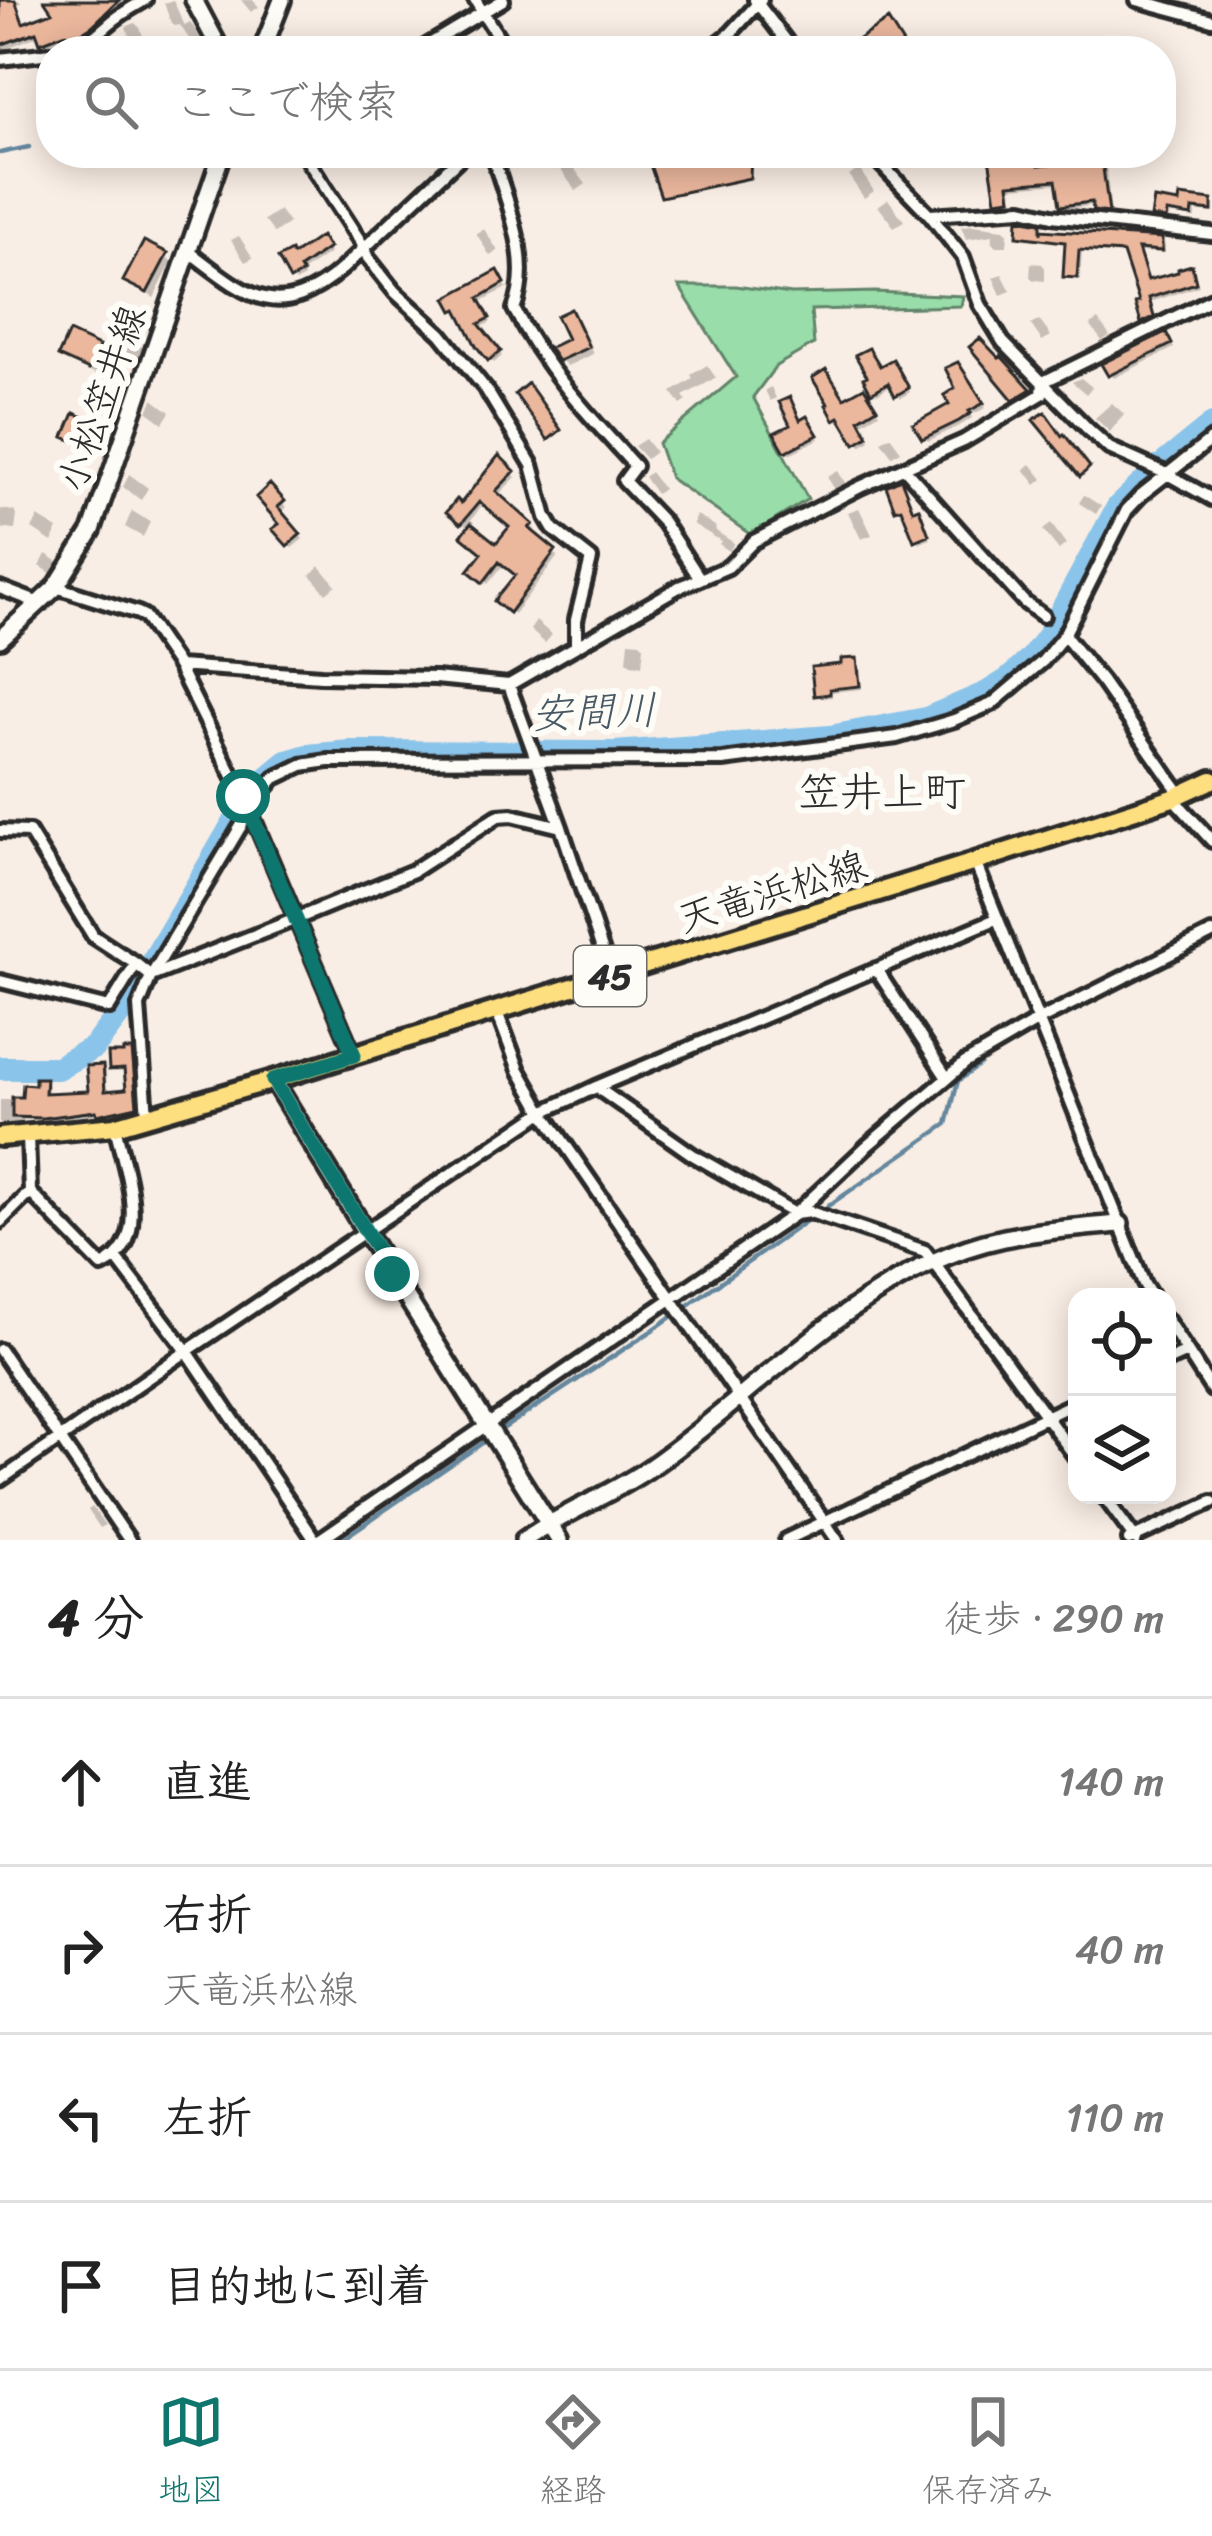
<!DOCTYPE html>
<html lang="ja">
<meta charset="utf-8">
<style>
:root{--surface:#fff;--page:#f2f2f2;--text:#222;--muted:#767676;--line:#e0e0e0;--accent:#0f766e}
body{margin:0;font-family:Sriracha,"Klee One",sans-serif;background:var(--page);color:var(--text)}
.controls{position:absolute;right:36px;bottom:36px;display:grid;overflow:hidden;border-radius:24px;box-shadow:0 6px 30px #0003}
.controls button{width:108px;height:108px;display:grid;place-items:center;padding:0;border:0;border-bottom:3px solid var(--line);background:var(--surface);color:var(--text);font:60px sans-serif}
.stop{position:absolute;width:36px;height:36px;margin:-27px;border:9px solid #0f766e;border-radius:50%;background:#fff}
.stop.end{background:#0f766e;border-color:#fff;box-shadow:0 3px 12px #0008}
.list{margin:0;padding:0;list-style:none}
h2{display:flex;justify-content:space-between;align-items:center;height:156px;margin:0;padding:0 48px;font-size:51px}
h2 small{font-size:39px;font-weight:400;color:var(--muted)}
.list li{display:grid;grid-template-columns:78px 1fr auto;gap:36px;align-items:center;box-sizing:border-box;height:168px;padding:0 48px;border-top:3px solid var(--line)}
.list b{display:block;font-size:45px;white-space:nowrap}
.list p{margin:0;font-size:39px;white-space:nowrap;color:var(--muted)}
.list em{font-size:39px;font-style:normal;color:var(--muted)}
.icon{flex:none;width:66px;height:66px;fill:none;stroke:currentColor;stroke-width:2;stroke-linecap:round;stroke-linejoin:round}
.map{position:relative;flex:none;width:1212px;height:1540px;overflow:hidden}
.search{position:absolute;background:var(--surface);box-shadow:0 6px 30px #0003;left:36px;right:36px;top:36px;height:132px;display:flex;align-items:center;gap:30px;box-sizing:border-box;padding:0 42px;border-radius:48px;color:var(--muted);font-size:45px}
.sheet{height:828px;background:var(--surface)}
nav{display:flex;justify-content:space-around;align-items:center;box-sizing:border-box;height:168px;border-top:3px solid var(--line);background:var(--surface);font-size:33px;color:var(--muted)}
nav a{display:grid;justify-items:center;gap:6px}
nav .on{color:var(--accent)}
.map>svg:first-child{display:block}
.green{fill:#98ddaa;stroke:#62846a;stroke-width:3}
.shadow{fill:#0003;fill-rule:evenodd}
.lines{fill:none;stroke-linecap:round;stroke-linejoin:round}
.stream{stroke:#65879e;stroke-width:4.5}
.river{stroke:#8bc4ea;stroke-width:24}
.building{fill:#ebb79d;stroke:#2b2b2b;stroke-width:3}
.street-casing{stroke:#2b2b2b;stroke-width:20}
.secondary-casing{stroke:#2b2b2b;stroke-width:24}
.primary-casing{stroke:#2b2b2b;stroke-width:26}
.street{stroke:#fdfcf7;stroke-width:10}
.secondary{stroke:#fdfcf7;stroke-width:15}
.primary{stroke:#fedf80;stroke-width:16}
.route{stroke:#0f766e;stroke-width:15}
.labels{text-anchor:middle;stroke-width:12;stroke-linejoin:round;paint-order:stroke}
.shield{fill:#fdfcf7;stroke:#6a6a68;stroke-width:3}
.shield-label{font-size:36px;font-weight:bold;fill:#2b2b2b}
.street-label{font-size:39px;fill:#2b2b2b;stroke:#fdfcf7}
.water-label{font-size:42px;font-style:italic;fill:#485964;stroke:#fdfcf7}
.neighbourhood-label{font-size:42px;fill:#2b2b2b;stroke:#fdfcf7}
</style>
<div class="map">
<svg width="1212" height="1540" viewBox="0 0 1212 1540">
<rect width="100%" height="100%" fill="#f9eee5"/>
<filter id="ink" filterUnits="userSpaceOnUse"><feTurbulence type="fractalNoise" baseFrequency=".00833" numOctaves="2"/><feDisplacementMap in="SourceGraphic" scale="24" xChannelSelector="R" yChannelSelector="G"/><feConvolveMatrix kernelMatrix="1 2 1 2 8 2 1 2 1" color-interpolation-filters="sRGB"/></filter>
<g filter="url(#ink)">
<path class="green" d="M679 286H736L791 294 875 292 963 296 961 306 811 310 814 344 776 366 753 397 808 499 751 535 670 478 658 443 736 377Z"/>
<path class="shadow" d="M0 0H20L21 3 17 5 25 25 57 14 60 0H127L110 12 112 15 96 29 77 41 71 36 47 45 40 35 0 51Z
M173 0 185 26 190 23 195 29 208 51H197L180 25 175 26 171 23 164 3Z
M241 0H253L259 7 251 12Z
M135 23 140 28 149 51H136L133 47 126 27Z
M563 37 567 41 572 51H556L552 42Z
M534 153H550L552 157 542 164Z
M649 153H749L751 179 665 197Z
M827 153H843L845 156 835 163Z
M992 153H1070V156L1105 153 1111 215 1100 214 1096 205 1066 209 1062 205 1060 183 1012 187 1013 201 1003 202 999 198Z
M570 163 586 184 576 191 560 169Z
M859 169 874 191 864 198 849 176Z
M1212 196V213L1196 211V218L1170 214 1168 221 1158 220 1154 216 1182 206 1211 203Z
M888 199 904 221 894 227 878 206Z
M279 210 289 223 274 233 264 220Z
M974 225 1004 229 1008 233 1007 246H996L992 242 993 235 966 239 961 226Z
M1039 226 1043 230 1161 241 1165 245V253L1139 252 1149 283 1191 268 1199 286 1151 302 1156 321 1147 325 1143 322 1142 304 1127 255 1082 252 1080 280 1070 279 1066 276 1067 244 1024 239 1020 235Z
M484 229 498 251 490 256 476 233Z
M239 236 253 258 245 262 231 240Z
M324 243 330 253 302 272 304 277 296 282 293 278V258Z
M166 256 172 262 154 298 127 281Z
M1031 263 1042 264 1045 268V281L1034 280 1030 277Z
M1002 274 1011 291 1001 295 993 277Z
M501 278 507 288 480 302 491 322 480 328 502 356 494 363 479 344 462 311 459 313 455 309Z
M571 312 577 319 593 354 567 366 560 359 571 341Z
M1039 320 1051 336 1042 341 1031 325Z
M1098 320 1110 336 1102 341 1090 325Z
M121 336 146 349 140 361 116 349Z
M1169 340 1174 348 1114 378 1110 374Z
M980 342 1034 396 1021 404Z
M98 349 104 356 96 374 68 362 62 355Z
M707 365 716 378 683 396 687 401 681 405 672 392 693 379 691 375Z
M896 366 910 392 901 398 892 385 877 394 874 391 880 369Z
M962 369 986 408 971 415 972 418 963 424 928 441 924 437 953 405 959 389Z
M1081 378 1092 387 1086 394 1072 382Z
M771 387 776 398 770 401 765 390Z
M867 394 879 413 860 424 870 440 861 446 844 420 840 422 837 418 845 402Z
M153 399 170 412 163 423 148 412Z
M1112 403 1124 414 1110 432 1095 418Z
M801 422 810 423 819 439 790 454 787 451Z
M103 428 110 435 102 454 74 443 68 436Z
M890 436 901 451 892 456 881 441Z
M645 439 655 452 646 459 634 446Z
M499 460 516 477 497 496 535 529 531 534 558 556 514 614 498 601 519 575 504 564 488 584 476 574 486 553 471 529 450 512 462 507ZM484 503 512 527 496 547 468 524Z
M1031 464 1043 479 1036 485 1024 469Z
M838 471 847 486 836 491 827 477Z
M650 472 663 489 656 494 644 477Z
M129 474 148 488 141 500 123 487Z
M901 483 915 513 918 512 922 516 931 539 920 543 905 511 902 512 898 508Z
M270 489 286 507 280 513 303 539 292 548 276 530 283 524Z
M1084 495 1101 506 1096 514 1079 503Z
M859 508 872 535 861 539 848 512Z
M0 509 14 511 17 515 15 530 0 528Z
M132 511 150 522 143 537 125 527Z
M697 515 715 526 716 531 734 543 729 551 719 544 721 541 693 524Z
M38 517 58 529 52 542 32 529Z
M1051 524 1066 544 1059 550 1043 530Z
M46 554 62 564 55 576 40 566Z
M320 566 336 585 326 593 310 575Z
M536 621 552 635 545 643 530 630Z
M629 641 640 642 644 646 642 666 631 664 627 661Z
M856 661 860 665 862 689 832 692V697L820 698 816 694 844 667Z
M131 1053 135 1056 139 1109 103 1117 100 1114 73 1116V1119L23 1120V1125L0 1126V1100H25L44 1081 48 1085V1096L91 1094 102 1068 106 1071 107 1094 129 1092 128 1071 115 1072 112 1069Z
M92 1507 105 1525 100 1528 88 1510Z"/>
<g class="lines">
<path class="stream" d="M0 153 29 147
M828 1206 947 1124 958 1081 980 1065
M504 1428 650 1332 805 1222
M341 1540 484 1442"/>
<path class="river" d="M0 1068H57L94 1047 132 997 253 790 287 762 307 756 350 752 614 753 830 737 926 719 987 693 1008 680 1031 659 1048 636 1118 507 1161 466 1212 425"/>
</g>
<path class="building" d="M0 0H15L23 23 52 12 44 0H119L92 26 73 38 70 39 66 33 40 43 36 32 0 45Z
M888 20 905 47 899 51H840Z
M646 153H751L750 178 661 197Z
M1021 153H1038L1039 165 1087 160 1086 153H1101L1109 213 1093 211 1092 202 1060 206 1056 180 1009 184 1011 198 996 200 989 158Z
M1180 196 1212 200V211L1193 209 1192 216 1167 212 1166 219 1151 217 1154 199 1179 203Z
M1018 219 1041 223V234V230L1162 238V251L1138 249 1148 280 1178 272V269L1192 265 1196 283 1149 298 1154 317 1141 323 1135 303 1139 302 1123 253 1079 250 1077 278 1063 277 1065 242 1017 236Z
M321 236 329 248 300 268 303 273 290 280 278 258 291 251 293 255Z
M144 241 168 253 147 293 123 281Z
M498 270 505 283 479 298 490 318 479 324 501 351 488 361 476 346 457 309 453 311 446 298Z
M571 309 589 347 558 361 549 348 567 339 556 316Z
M69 332 99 346 89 370 58 356Z
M1166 332 1172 344 1108 376 1101 364Z
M980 338 999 358 1001 356 1031 389 1013 400 969 347Z
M869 348 880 366 893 359 909 388 895 396 888 383 871 393 863 378 867 376 855 355Z
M958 362 984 403 969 411 971 413 959 421 922 439 913 424 949 404 944 395 955 388 945 368Z
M826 369 844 398 864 387 877 408 859 419 868 436 855 444 839 417 834 420 826 405 828 404 812 378Z
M528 383 561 430 548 440 515 394Z
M790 397 800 420 807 416 818 435 785 452 774 433 790 425 779 402Z
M1045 412 1062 436 1064 434 1090 467 1080 477 1033 420Z
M74 413 105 426 95 450 64 437Z
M499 455 515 471 496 491 533 524 529 528 556 550 509 613 494 601 515 575 499 562 483 583 468 571 482 553 461 536 471 523 496 543 509 527 479 502 461 524 446 512 457 499 461 503Z
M901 479 913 510 919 508 929 535 914 541 901 508 895 510 886 486Z
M270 484 285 501 278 507 301 534 287 546 272 529 279 524 256 497Z
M857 658 860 686 830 689V694L814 696 811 667 841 664V659Z
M123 1050H132L137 1106 97 1115 96 1111 43 1118 12 1117V1097H22L23 1084 35 1085V1078H46L45 1093 88 1091 86 1066 103 1065 105 1091 126 1089 124 1069 109 1070 108 1053H123Z"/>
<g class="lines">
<g class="street-casing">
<path id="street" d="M475 0 507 51
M755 0 794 51
M1137 0 1212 20
M63 51C84 48 94 37 109 24 120 14 133 7 145 0
M418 51 503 0
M708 51 730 34 761 0
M0 59 51 53
M303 153 364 247 368 258 395 292 441 334 487 391 532 465 546 517 553 529 591 559 576 620V646
M870 153 930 215 963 257 980 304 1003 342 1088 429 1109 448 1167 474 1212 499
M930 215 1022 209 1052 216 1212 234
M187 250C245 294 276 326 342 269L465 153
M904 468 1024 602 1043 616
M700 579 728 567 754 541 860 487 964 441 1042 394 1043 382 1212 299
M56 587 138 613 144 616 178 666 249 808 296 919 413 871 498 816 512 815 561 827
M0 588 39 603
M1064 635 1102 682 1181 795
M178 666 321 676 435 678 509 685 679 587 700 579 663 522 624 481 635 466C589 416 545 369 514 309 534 260 506 201 492 153
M509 685 561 827 611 976
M1173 798 1212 841
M0 831 29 832 93 936 136 964
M975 862 1144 1284 1152 1297
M876 969 947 1078
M0 981 109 1008 136 964 151 976 296 919 354 1055
M497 1012 519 1070 543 1112 837 1540
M596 1087 693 1155 795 1214 810 1212 925 1251 1077 1459
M147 1116 139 1006 151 976 259 796 275 778 302 765 328 761 723 760 897 737 954 720 992 704 1043 661 1064 635 1127 510 1141 495 1212 439
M28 1136 30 1192
M0 1222 30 1192 102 1266C154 1242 124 1168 115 1126
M117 1259 187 1351 315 1540
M1167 1320 1212 1390
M0 1350 129 1540
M1167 1361 1187 1352
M0 1480 187 1351 543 1112 596 1087 996 919
M1103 1495 1136 1540
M319 1540 795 1214 867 1146 965 1063 1037 1021 1212 933
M786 1540 1077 1402
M1129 1540 1212 1502"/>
</g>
<g class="secondary-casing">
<path id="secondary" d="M194 0 221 51
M262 51 282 0
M0 639 56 587 92 530 222 153
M273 1080 365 1231 559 1540
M524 1540C564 1512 611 1495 651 1467 749 1398 837 1300 949 1255 1003 1232 1063 1229 1120 1224"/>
</g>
<g class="primary-casing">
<path id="primary" d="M0 1137 115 1126 273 1080 975 862 1173 798 1212 780"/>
</g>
<use href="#street" class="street"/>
<use href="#secondary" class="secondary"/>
<use href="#primary" class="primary"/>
</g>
</g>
<g class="lines" filter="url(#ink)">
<path class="route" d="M243 796 354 1055 273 1080 392 1274"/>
</g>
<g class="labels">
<rect class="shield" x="574" y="946" width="72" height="60" rx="9"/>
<g class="shield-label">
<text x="610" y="989">45</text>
</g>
<g class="street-label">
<text transform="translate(101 398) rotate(-71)" y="14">小松笠井線</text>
<text transform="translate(772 891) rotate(-17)" y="14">天竜浜松線</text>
</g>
<g class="water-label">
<text transform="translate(594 711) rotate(-2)" y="15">安間川</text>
</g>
<g class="neighbourhood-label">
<text x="882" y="806">笠井上町</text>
</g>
</g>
</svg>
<div class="controls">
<button><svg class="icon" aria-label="locate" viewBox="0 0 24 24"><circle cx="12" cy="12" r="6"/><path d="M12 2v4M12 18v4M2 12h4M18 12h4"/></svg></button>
<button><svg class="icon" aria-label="layers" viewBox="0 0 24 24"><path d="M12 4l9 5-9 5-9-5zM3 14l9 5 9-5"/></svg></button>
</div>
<div class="stop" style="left:243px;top:796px"></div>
<div class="stop end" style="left:392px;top:1274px"></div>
<div class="search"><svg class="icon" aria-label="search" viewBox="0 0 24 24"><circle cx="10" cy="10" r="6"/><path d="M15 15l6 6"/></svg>ここで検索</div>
</div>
<section class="sheet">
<h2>4 分<small>徒歩 · 290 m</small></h2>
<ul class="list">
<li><svg class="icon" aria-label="ahead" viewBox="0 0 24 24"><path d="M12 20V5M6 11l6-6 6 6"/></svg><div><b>直進</b></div><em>140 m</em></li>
<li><svg class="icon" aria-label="right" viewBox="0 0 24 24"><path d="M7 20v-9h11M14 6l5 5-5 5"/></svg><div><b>右折</b><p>天竜浜松線</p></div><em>40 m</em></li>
<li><svg class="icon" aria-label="left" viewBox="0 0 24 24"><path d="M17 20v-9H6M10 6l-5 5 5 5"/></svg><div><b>左折</b></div><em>110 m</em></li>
<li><svg class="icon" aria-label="arrive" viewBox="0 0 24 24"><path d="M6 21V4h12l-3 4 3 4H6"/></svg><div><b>目的地に到着</b></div></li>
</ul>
</section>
<nav>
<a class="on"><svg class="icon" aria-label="map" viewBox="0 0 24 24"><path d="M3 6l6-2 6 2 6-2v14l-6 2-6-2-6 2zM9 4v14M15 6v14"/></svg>地図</a>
<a><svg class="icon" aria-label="directions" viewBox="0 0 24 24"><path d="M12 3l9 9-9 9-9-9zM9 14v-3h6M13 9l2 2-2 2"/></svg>経路</a>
<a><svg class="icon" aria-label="saved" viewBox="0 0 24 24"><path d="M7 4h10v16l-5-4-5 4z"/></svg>保存済み</a>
</nav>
